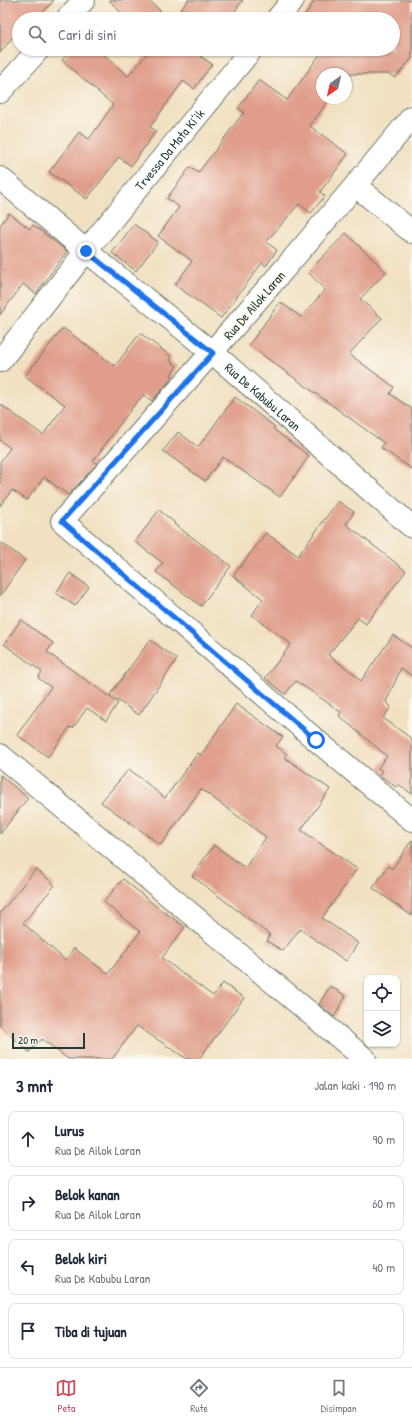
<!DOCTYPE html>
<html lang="id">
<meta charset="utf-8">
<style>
:root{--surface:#fff;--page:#f6f6f7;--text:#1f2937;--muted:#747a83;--line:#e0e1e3;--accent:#d1495b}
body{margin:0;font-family:"Patrick Hand",sans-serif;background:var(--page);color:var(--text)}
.controls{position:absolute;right:12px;bottom:12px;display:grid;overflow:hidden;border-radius:8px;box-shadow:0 1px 3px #0004}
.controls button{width:36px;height:36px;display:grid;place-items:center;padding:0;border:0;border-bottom:1px solid var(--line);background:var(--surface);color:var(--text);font:20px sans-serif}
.compass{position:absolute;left:316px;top:68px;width:36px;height:36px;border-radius:50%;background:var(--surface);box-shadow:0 1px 3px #0004;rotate:214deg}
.scale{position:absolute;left:12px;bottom:10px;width:73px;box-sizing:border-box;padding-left:4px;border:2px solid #1f3d34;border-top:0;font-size:11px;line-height:14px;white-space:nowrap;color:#1f3d34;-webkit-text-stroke:3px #fbf7ec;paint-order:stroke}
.stop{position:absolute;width:12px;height:12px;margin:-9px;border:3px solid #1a73e8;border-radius:50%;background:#fff}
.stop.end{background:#1a73e8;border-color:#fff;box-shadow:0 1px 4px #0008}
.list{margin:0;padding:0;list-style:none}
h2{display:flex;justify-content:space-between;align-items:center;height:52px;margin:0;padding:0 16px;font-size:17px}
h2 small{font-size:13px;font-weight:400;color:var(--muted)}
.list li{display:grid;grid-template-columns:26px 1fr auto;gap:12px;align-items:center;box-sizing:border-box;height:56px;margin:0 8px 8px;padding:0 8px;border:1px solid var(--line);border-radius:8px}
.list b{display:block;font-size:15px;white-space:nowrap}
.list p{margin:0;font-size:13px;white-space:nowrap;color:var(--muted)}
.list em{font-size:13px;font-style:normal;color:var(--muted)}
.icon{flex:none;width:22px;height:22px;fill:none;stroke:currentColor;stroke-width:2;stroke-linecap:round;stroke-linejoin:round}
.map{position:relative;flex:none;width:412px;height:1059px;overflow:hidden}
.search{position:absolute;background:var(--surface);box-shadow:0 1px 3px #0004;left:12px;right:12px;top:12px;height:44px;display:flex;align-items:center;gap:10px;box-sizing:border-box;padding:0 14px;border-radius:22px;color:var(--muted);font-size:15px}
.sheet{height:308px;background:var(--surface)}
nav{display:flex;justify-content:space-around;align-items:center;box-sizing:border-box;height:56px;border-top:1px solid var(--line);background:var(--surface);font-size:11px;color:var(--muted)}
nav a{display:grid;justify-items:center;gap:2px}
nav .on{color:var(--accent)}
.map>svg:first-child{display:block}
.building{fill:#e09d8b}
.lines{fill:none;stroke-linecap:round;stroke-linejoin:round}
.street-casing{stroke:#687665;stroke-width:24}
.street{stroke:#fff;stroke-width:22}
.route{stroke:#1a73e8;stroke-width:5}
.labels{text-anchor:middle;stroke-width:3;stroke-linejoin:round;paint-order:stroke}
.street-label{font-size:13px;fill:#1f3d34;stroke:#fbf7ec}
</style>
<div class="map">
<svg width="412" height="1059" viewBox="0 0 412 1059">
<rect width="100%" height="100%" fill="#fbf7ec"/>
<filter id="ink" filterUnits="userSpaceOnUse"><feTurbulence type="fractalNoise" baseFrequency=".025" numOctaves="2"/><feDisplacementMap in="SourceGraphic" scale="8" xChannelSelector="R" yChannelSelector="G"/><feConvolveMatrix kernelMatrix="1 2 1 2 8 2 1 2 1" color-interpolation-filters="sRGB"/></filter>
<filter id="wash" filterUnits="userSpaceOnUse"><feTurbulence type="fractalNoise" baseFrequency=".012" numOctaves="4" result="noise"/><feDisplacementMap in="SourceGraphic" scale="16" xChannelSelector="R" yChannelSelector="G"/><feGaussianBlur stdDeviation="0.9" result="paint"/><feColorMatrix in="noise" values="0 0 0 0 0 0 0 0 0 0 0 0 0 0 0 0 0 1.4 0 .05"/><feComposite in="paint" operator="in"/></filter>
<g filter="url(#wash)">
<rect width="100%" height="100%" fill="#f1e0c1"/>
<g id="blocks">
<path class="building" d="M0 0H54L37 19H19V29L0 53Z
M109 0H149L168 19H127Z
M188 0H243L229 19H174Z
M315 0H412V58L395 78 389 74H347L346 76V74H322V98H330L310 126 348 154 320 192 325 196 311 213 299 204 266 242 277 250 266 266 262 263 221 318 175 285 192 261 158 236 179 207 167 198 190 167 198 173 244 112 238 108 259 80 287 100 324 49H393V19H302Z
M72 49H98L128 76 151 49H207L201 57 212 64 194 89 183 81 150 127 156 131 131 166 119 157 87 199 49 172 79 132 89 139 113 105 62 60Z
M9 213 30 229 33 225 67 251 36 294 23 284 0 315V225Z
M134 224 158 242 136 271 112 253Z
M346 233 386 272 360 299 382 318 349 354 394 387 390 394 412 409V469L381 448 384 443 249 345 280 302 301 317 325 290 308 272Z
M63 328 115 366 140 333 172 357 170 361 177 366 171 375 173 377 152 401 144 395 135 404 93 461 97 464 68 495 44 477 27 500 12 490 0 506V462L10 448 0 440V404L43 435 65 405 25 376Z
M235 397 275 427 273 429 309 456 280 497 223 457 205 481 163 451 178 432 198 447Z
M338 501 354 512 346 524 406 571 366 624 358 618 328 655 353 673 361 681 393 635 412 648V676L401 668 386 702 391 707 383 718 412 739V794L398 784 396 787 379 775 382 771 378 768 387 756 339 716 341 712 296 681 285 694 265 678 291 644 252 615 263 599 233 576 266 533 298 556Z
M159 510 175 523 174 524 231 566 201 606 156 572 163 563 135 542Z
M0 542 25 560 0 596Z
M70 573 89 587 75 606 56 593Z
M21 620 53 643 47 652 118 703 106 721 87 708 73 728 70 727 48 757 17 735 51 687 38 678 42 672 4 644Z
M150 640 177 659 139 715 110 695Z
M236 704 283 737 276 746 287 754 284 757 330 789 301 830 357 869 322 918 358 943 346 961 300 929 283 951 267 941 270 935 192 876 214 845 245 868 266 837 201 789 161 845 101 802 129 769 165 798 198 753 201 755Z
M0 775 28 798 0 834Z
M412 840V916L373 888 388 866 392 869Z
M36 869 55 885 23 923 65 960 74 948 108 974 140 932 104 902 123 879 163 912V911L185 927 162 958 213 996 223 983 244 998 199 1059H187L137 1026 112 1059H68L42 1039 29 1052 0 1026V913Z
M330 986 346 996 334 1017 319 1004Z"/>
</g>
</g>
<g filter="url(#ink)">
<use href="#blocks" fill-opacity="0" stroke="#687665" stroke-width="1"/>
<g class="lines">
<g class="street-casing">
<g id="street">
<path d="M67 19 84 0"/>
<path d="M277 19 293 0"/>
<path d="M0 92 39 49"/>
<path d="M412 117C299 255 181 388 62 521L316 740 412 820"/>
<path id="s1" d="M0 178 86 251 213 353 412 527"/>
<path d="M356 186 412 232"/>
<path id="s2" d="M0 361 86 251 252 49"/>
<path d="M0 755 365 1059"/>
</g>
</g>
<use href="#street" class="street"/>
</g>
</g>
<g class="lines" filter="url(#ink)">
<path class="route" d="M86 251 213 353 62 521 316 740"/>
</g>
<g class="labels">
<g class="street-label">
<text dy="5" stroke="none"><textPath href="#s2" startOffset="271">Trvessa Da Mota Ki’ik</textPath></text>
<text transform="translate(254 305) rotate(-49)" y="5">Rua De Ailok Laran</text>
<text dy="5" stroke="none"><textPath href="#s1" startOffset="342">Rua De Kabubu Laran</textPath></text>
</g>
</g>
</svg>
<div class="controls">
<button><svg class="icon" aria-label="locate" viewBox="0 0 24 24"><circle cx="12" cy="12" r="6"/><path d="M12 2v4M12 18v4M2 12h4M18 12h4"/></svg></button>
<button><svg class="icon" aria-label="layers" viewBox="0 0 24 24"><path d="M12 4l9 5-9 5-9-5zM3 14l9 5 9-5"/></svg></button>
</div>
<svg class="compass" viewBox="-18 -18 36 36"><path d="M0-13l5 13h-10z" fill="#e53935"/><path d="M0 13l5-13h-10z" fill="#747a83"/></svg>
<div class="scale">20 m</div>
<div class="stop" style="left:316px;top:740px"></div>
<div class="stop end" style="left:86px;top:251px"></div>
<div class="search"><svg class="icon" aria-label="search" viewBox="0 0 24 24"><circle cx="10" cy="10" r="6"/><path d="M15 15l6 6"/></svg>Cari di sini</div>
</div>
<section class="sheet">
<h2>3 mnt<small>Jalan kaki · 190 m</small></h2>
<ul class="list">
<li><svg class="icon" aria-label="ahead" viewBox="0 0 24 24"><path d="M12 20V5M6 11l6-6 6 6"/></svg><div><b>Lurus</b><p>Rua De Ailok Laran</p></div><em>90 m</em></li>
<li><svg class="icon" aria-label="right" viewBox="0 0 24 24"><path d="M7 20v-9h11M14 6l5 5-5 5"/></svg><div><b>Belok kanan</b><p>Rua De Ailok Laran</p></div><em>60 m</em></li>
<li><svg class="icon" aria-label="left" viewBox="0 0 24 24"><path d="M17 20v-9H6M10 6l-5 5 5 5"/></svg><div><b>Belok kiri</b><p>Rua De Kabubu Laran</p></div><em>40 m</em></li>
<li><svg class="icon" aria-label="arrive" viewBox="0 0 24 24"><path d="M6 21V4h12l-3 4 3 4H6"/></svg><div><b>Tiba di tujuan</b></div></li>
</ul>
</section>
<nav>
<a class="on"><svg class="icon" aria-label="map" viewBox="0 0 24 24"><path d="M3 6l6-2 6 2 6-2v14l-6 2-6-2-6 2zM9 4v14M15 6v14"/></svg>Peta</a>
<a><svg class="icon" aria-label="directions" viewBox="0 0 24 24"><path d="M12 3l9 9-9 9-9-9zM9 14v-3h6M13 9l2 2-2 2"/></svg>Rute</a>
<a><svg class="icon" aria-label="saved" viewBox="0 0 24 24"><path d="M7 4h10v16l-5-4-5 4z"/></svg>Disimpan</a>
</nav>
